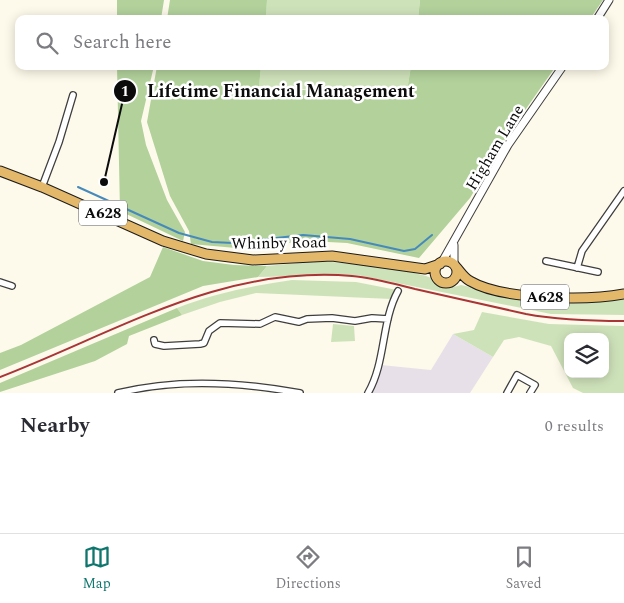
<!DOCTYPE html>
<style>
:root{--surface:#fff;--page:#f2f2f3;--text:#2b2b33;--muted:#7c7c81;--line:#e1e1e2;--accent:#0f766e}
body{margin:0;font-family:Spectral,serif;background:var(--page);color:var(--text)}
.controls{position:absolute;right:15px;bottom:15px;display:grid;overflow:hidden;border-radius:10px;box-shadow:0 2px 12px #0003}
.controls button{width:45px;height:45px;display:grid;place-items:center;padding:0;border:0;border-bottom:1px solid var(--line);background:var(--surface);color:var(--text);font:25px sans-serif}
.list{margin:0;padding:0;list-style:none}
h2{display:flex;justify-content:space-between;align-items:center;height:65px;margin:0;padding:0 20px;font-size:21px}
h2 small{font-size:16px;font-weight:400;color:var(--muted)}
.icon{flex:none;width:28px;height:28px;fill:none;stroke:currentColor;stroke-width:2;stroke-linecap:round;stroke-linejoin:round}
.map{position:relative;flex:none;width:624px;height:393px;overflow:hidden}
.search{position:absolute;background:var(--surface);box-shadow:0 2px 12px #0003;left:15px;right:15px;top:15px;height:55px;display:flex;align-items:center;gap:12px;box-sizing:border-box;padding:0 18px;border-radius:10px;color:var(--muted);font-size:19px}
.sheet{height:140px;background:var(--surface)}
nav{display:flex;justify-content:space-around;align-items:center;box-sizing:border-box;height:70px;border-top:1px solid var(--line);background:var(--surface);font-size:14px;color:var(--muted)}
nav a{display:grid;justify-items:center;gap:2px}
nav .on{color:var(--accent)}
.map>svg:first-child{display:block}
.industrial{fill:#e8e0e9}
.green{fill:#cee2ba;fill-rule:evenodd}
.forest{fill:#b2d19b}
.lines{fill:none;stroke-linecap:round;stroke-linejoin:round}
.stream{stroke:#468abc;stroke-width:2}
.minor-casing{stroke:#3e3e3e;stroke-width:8}
.tertiary-casing{stroke:#3e3e3e;stroke-width:9}
.trunk-casing{stroke:#1c1c1c;stroke-width:11}
.minor{stroke:#fff;stroke-width:5.5}
.tertiary{stroke:#fff;stroke-width:7}
.trunk{stroke:#e4b86a;stroke-width:9}
.rail{stroke:#a93537;stroke-width:2}
.labels{text-anchor:middle;stroke-width:5;stroke-linejoin:round;paint-order:stroke}
.shield{fill:#fff;stroke:#545454;stroke-width:1}
.shield-label{font-size:15px;font-weight:bold;fill:#0b0b0b}
.street-label{font-size:16px;fill:#0b0b0b;stroke:#fff}
.leader{fill:none;stroke:#0b0b0b;stroke-width:2}
.callout-dot{fill:#0b0b0b;stroke:#fff;stroke-width:2}
.mark-label{font-size:15px;text-anchor:middle;font-weight:bold;fill:#fff}
.callout-label{font-size:18px;text-anchor:middle;font-weight:bold;fill:#0b0b0b;stroke:#fff;stroke-width:5;stroke-linejoin:round;paint-order:stroke}
</style>
<div class="map">
<svg width="624" height="393" viewBox="0 0 624 393">
<rect width="100%" height="100%" fill="#fdfaeb"/>
<path class="industrial" d="M453 334 493 357 470 393H368L381 365 431 370Z"/>
<path class="green" d="M267 0H420L418 19H266Z
M261 66H411L406 97 259 86Z
M318 261C354 264 391 266 426 276 442 280 439 292 461 285 518 298 565 307 624 299V315L551 314 357 275 258 277 267 266Z
M292 280 356 282 397 290 394 299H391L256 293 220 302 182 315 177 308C215 293 252 286 292 280Z
M482 312 549 324 624 326V393H583L573 388 551 346 519 337 504 340 493 357 453 334 474 330ZM568 337H605V374H568Z
M333 324 354 326 355 341 331 342Z"/>
<path class="forest" d="M117 0H164L161 19H117Z
M170 0H267L266 19H167Z
M420 0H603L590 19H418Z
M117 66H154L141 121 146 145 167 200 185 232 183 241 120 211Z
M157 66H261L259 87 406 97 411 66H556L509 133 470 198 419 258 347 243 309 241 236 248 191 244 189 231 170 196 147 122Z
M163 247 203 261 234 265 267 266 258 277 203 286 0 370V353L21 345 150 277Z
M177 308 182 315 129 336 127 344 95 361 0 392V383Z"/>
<g class="lines">
<path class="stream" d="M78 187 179 233 212 242 233 243 303 235 350 239 404 251 415 249 432 235"/>
<g class="minor-casing">
<path id="minor" d="M42 187 59 142 73 95
M546 261 598 272
M577 268 582 251 624 191
M0 282 12 286
M154 340 155 344 164 346 200 344 204 343 209 331 220 323 260 324 275 317 299 322 307 319 332 318 355 321 372 318 388 319
M118 393C178 378 240 382 300 393
M368 393C386 362 381 322 398 291
M507 393 517 375 535 385 530 393"/>
</g>
<g class="tertiary-casing">
<path id="tertiary" d="M597 19 609 0
M442 262 508 145 563 66
M454 265V245"/>
</g>
<g class="trunk-casing">
<path id="trunk" d="M0 171 42 187 163 241 206 254 253 260 332 256 425 269 440 264
M435 272a11 11 0 1 1 22 0a11 11 0 1 1-22 0Z
M456 267C460 271 464 278 470 281 502 300 587 301 624 294"/>
</g>
<use href="#minor" class="minor"/>
<use href="#tertiary" class="tertiary"/>
<use href="#trunk" class="trunk"/>
<path class="rail" d="M0 377C117 332 221 265 352 276 374 278 395 284 415 289 452 297 489 306 526 314 558 320 592 321 624 321"/>
</g>
<g class="labels">
<g class="shield">
<rect x="79" y="200.5" width="48" height="25" rx="4"/>
<rect x="521" y="284.5" width="48" height="25" rx="4"/>
</g>
<g class="shield-label">
<text x="103" y="218">A628</text>
<text x="545" y="302">A628</text>
</g>
<g class="street-label">
<text transform="translate(494 147) rotate(-59)" y="6">Higham Lane</text>
<text transform="translate(279 242) rotate(-1)" y="6">Whinby Road</text>
</g>
</g>
<path class="leader" d="M104 182L125 91"/>
<g class="callout-dot">
<circle cx="104" cy="182" r="5"/>
<circle cx="125" cy="91" r="12"/>
</g>
<g class="mark-label">
<text x="125" y="96">1</text>
</g>
<g class="callout-label">
<text x="281" y="97">Lifetime Financial Management</text>
</g>
</svg>
<div class="controls">
<button><svg class="icon" aria-label="layers" viewBox="0 0 24 24"><path d="M12 4l9 5-9 5-9-5zM3 14l9 5 9-5"/></svg></button>
</div>
<div class="search"><svg class="icon" aria-label="search" viewBox="0 0 24 24"><circle cx="10" cy="10" r="6"/><path d="M15 15l6 6"/></svg>Search here</div>
</div>
<section class="sheet">
<h2>Nearby<small>0 results</small></h2>
<ul class="list">
</ul>
</section>
<nav>
<a class="on"><svg class="icon" aria-label="map" viewBox="0 0 24 24"><path d="M3 6l6-2 6 2 6-2v14l-6 2-6-2-6 2zM9 4v14M15 6v14"/></svg>Map</a>
<a><svg class="icon" aria-label="directions" viewBox="0 0 24 24"><path d="M12 3l9 9-9 9-9-9zM9 14v-3h6M13 9l2 2-2 2"/></svg>Directions</a>
<a><svg class="icon" aria-label="saved" viewBox="0 0 24 24"><path d="M7 4h10v16l-5-4-5 4z"/></svg>Saved</a>
</nav>
